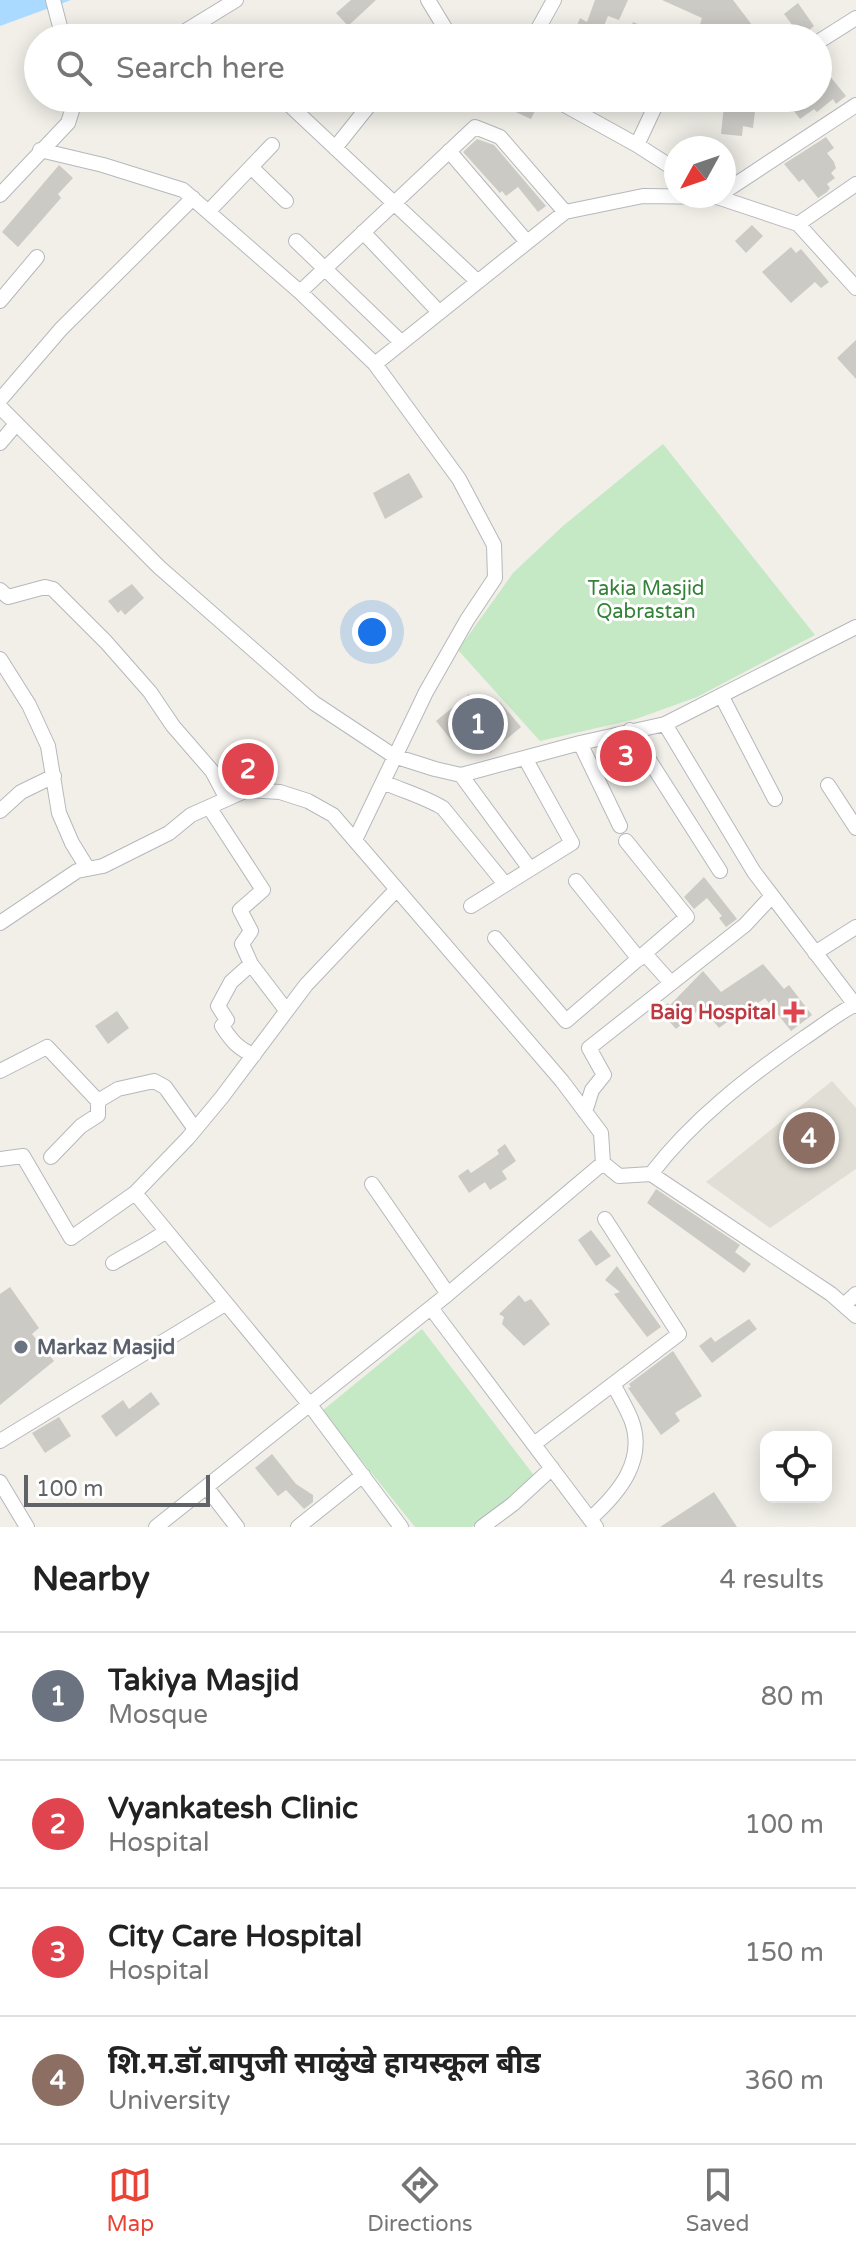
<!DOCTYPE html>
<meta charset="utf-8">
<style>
:root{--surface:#fff;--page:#f6f6f6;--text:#222;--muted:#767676;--line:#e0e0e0;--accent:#ea4335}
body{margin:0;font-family:"Varela Round","Noto Sans Devanagari",sans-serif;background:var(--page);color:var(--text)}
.controls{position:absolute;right:24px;bottom:24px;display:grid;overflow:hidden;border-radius:16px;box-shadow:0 4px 20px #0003}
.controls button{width:72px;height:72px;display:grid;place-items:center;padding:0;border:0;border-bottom:2px solid var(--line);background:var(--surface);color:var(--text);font:40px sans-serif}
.compass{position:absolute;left:664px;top:136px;width:72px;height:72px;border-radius:50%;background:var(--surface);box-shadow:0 4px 20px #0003;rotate:230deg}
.scale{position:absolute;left:24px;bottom:20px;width:186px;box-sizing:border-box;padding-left:8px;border:4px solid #5f6368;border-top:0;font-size:22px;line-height:28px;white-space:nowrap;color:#5f6368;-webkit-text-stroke:6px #fff;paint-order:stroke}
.you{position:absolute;left:372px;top:632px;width:28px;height:28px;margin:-20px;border:6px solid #fff;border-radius:50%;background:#1a73e8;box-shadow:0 0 0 12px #1a73e833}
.badge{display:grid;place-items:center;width:52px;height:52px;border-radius:50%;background:var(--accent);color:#fff;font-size:26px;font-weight:700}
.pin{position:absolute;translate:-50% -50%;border:4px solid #fff;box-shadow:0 2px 8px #0006}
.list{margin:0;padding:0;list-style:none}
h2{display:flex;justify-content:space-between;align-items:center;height:104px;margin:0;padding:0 32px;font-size:34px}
h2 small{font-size:26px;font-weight:400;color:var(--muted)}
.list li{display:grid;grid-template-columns:52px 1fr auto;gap:24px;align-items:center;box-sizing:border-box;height:128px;padding:0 32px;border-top:2px solid var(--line)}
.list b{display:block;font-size:30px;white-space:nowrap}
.list p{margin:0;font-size:26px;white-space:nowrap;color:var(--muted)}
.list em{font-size:26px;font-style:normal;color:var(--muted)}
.icon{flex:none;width:44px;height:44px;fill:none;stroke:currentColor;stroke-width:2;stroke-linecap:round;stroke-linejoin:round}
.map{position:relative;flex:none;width:856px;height:1527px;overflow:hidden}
.search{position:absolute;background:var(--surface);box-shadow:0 4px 20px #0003;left:24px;right:24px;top:24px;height:88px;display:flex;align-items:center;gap:20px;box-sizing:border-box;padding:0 28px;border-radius:44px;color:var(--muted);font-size:30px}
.sheet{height:616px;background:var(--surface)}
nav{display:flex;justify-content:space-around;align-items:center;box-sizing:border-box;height:112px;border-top:2px solid var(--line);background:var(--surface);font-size:22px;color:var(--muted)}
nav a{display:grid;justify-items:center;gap:4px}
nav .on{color:var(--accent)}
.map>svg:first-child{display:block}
.education{fill:#e1ded6}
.green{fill:#c5e8c5}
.water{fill:#aadaff}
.building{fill:#cccac5}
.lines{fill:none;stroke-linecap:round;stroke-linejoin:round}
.minor-casing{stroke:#b5b8bc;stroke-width:16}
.minor{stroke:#fff;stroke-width:14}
.health-dot{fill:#e0444e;stroke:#fff;stroke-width:3}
.worship-dot{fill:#6b7280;stroke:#fff;stroke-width:3}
.labels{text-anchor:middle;stroke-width:6;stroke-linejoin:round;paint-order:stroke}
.park-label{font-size:20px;fill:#348238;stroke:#fff}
.health-label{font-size:20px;font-weight:bold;fill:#be3a42;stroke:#fff;text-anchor:end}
.worship-label{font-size:20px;font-weight:bold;fill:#5b616d;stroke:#fff;text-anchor:start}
</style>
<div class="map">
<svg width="856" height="1527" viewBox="0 0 856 1527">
<rect width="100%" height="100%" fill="#f1efe8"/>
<path class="education" d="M832 1081 856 1108V1169L770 1228 706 1182Z"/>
<path class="green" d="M663 444 815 635 697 697 636 719 540 741 458 650 513 573 563 526Z
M422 1329 536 1478 472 1527H415L322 1411Z"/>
<path class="water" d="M0 0H71L0 26Z"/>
<path class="building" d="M351 0H376L348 26 336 13Z
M595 0H628L619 20 608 16 599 38 576 28 580 18 587 22Z
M662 0H733L762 38H696L702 18Z
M798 3 814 26 801 37 784 14Z
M633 22 671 38H627Z
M829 75 846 96 836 104 833 99 817 112 814 109 800 119 784 98H818V83Z
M509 98H541L531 119 505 107Z
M735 100 756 102 753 128 743 126 742 136 721 134 724 105 734 106Z
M826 137 834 148 827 153 834 162 836 168 831 173 835 178 827 184 830 188 827 192 818 198 803 179 799 182 784 164Z
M477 139 494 145 546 206 538 212 518 187 506 196 502 191 500 193 463 152Z
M59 165 73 178 58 194 61 198 18 247 2 232Z
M752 225 763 236 746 253 735 241Z
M791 247 796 253 801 249 829 282 821 288 815 282 791 303 762 272Z
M856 340V379L837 358Z
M409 473 423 497 385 519 373 493Z
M132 584 144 598 125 615 121 610 118 613 108 601Z
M469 694 486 714 500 702 521 727 490 753 469 727 452 741 436 721Z
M626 743 634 763 617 770 608 747Z
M251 750 272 770 261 781 248 780 234 766Z
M704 877 737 919 726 927 719 918 722 916 707 898 694 909 684 897Z
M763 964 784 989 789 985 812 1015 791 1031 765 998 758 1003 756 1001 719 1028 702 1007 676 1029 659 1010 668 1003 670 1005 703 971 721 992Z
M117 1011 129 1028 108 1044 95 1026Z
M505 1144 516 1161 502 1171 507 1179 490 1190 485 1182 469 1193 458 1176 468 1169 471 1173 499 1154 497 1150Z
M656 1189 740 1245 735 1252 751 1264 744 1273 647 1203Z
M591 1230 611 1256 596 1266 578 1240Z
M617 1266 661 1327 647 1337 614 1294 620 1292 605 1280Z
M10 1287 39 1328 32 1334 54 1361 0 1405V1294Z
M519 1295 525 1302 531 1299 550 1324 524 1346 502 1324 504 1317 499 1314Z
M749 1319 757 1329 712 1363 699 1346 711 1337 715 1342Z
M673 1351 702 1396 675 1413 680 1421 661 1435 628 1388 631 1387 629 1384Z
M151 1392 160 1404 116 1437 101 1416 123 1400 129 1409Z
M59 1417 71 1436 45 1453 32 1433Z
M272 1454 296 1484 313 1495V1502L304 1509 286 1490 278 1496 255 1468Z
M714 1492 737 1527H660Z"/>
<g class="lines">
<g class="minor-casing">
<path id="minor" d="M53 0 63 38
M428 0 451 38
M174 38 236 0
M533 38 554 0
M818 42 856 18
M282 98 477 281
M552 98 637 145 676 170
M637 145 659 98
M335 148 375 98
M40 150 103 165 183 190 300 292 375 364 459 479 494 545 495 578 467 620 426 692 355 840
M449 151 527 242
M251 167 286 201
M724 192 856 105
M0 195 68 123 76 98
M208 212 272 145
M798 224 856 184
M363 232 439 312
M296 241 401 342
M300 292 475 127 500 137 565 212
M0 301 37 257
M375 364 565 212 643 196 717 197 798 224 856 288
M0 400 61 329 193 198
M0 407 159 567 314 703 394 756 435 769 461 775 580 743 665 724 856 627
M0 443 16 424
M0 590 8 597 45 587 53 589 106 642 150 692 173 726 212 771 227 799
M0 659 29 705 48 746 59 813 72 843 88 869
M722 697 775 799
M665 724 754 872 856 1006
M630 730 720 871
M580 743 620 826
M461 775 530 869
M383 782C403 791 425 797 443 808L505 884
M828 785 856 828
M209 807 263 890 240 910 251 931 242 944 251 964 231 982 218 1006 227 1020 222 1026C231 1040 238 1049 254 1055
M0 811 21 792 54 776
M576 881 639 959
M395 891 306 985 222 1097 188 1138 135 1193 310 1405 401 1527
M471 906 572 843 525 758
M0 923 77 871 103 866 169 833 191 815 247 790 280 792 308 801 333 815 562 1081 601 1133 603 1163 619 1176 651 1174 831 1294 856 1316
M495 938 566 1021 687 917 626 841
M815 953 856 927
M645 954 671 983
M251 964 286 1010
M0 1071 47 1047 98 1101
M585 1112 592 1090 604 1075 589 1048 745 925 772 896
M51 1157 81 1126 98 1115V1101L118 1089 154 1081 165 1087 195 1129
M0 1159 23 1156 71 1238 135 1193
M651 1174C693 1119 748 1077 804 1038 821 1027 838 1013 856 1004
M372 1184 448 1294
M113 1263C131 1252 149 1244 166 1231
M844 1305 856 1294
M431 1308 596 1527
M0 1441 225 1304
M534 1444 679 1334 605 1219
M0 1482 27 1527
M207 1488 237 1527
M590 1519C619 1493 647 1460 631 1419 626 1407 619 1395 613 1384
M156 1527 448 1294 603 1163
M298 1527 363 1475
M482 1527 513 1504 552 1468"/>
</g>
<use href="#minor" class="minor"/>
</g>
<path class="health-dot" d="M790 1000h8v8h8v8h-8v8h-8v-8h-8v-8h8z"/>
<circle class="worship-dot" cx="21" cy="1347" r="8"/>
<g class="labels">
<g class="park-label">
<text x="646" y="595">Takia Masjid<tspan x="646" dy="23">Qabrastan</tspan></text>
</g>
<g class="health-label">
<text x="776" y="1019">Baig Hospital</text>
</g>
<g class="worship-label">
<text x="37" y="1354">Markaz Masjid</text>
</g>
</g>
</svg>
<div class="controls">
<button><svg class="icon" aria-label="locate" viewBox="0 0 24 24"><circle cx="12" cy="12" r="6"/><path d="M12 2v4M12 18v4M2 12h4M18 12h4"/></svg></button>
</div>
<svg class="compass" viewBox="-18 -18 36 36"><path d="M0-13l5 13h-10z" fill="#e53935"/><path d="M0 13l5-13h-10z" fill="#767676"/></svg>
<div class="scale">100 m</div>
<div class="you"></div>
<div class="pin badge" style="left:478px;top:724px;background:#6b7280">1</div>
<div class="pin badge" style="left:248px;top:769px;background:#e0444e">2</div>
<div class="pin badge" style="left:626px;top:756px;background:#e0444e">3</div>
<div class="pin badge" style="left:809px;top:1138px;background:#8d6e63">4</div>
<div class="search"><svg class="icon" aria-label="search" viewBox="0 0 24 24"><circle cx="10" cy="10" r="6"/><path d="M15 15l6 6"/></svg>Search here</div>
</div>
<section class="sheet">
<h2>Nearby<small>4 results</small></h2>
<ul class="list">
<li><span class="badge" style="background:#6b7280">1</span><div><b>Takiya Masjid</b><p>Mosque</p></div><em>80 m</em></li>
<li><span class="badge" style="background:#e0444e">2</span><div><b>Vyankatesh Clinic</b><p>Hospital</p></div><em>100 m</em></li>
<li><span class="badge" style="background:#e0444e">3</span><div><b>City Care Hospital</b><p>Hospital</p></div><em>150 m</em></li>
<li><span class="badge" style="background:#8d6e63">4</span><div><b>शि.म.डॉ.बापुजी साळुंखे हायस्कूल बीड</b><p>University</p></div><em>360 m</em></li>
</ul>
</section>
<nav>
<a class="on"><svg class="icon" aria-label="map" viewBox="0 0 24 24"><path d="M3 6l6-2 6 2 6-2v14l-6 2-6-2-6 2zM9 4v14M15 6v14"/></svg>Map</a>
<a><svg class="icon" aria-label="directions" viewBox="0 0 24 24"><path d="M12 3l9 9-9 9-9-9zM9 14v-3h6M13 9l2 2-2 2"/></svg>Directions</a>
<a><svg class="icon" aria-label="saved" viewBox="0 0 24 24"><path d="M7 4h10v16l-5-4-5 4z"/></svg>Saved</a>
</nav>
